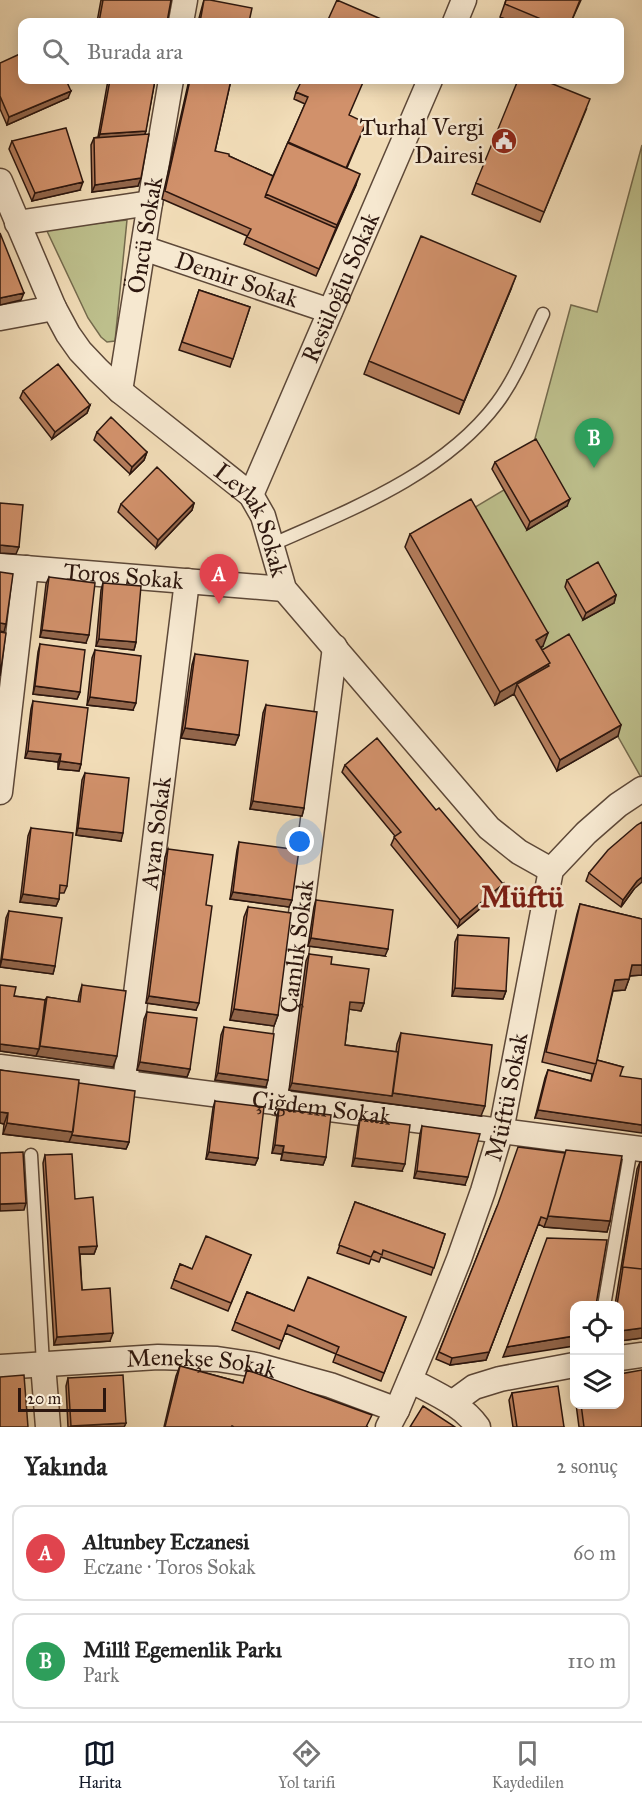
<!DOCTYPE html>
<html lang="tr">
<meta charset="utf-8">
<style>
:root{--surface:#fff;--page:#f6f6f6;--text:#222;--muted:#767676;--line:#e0e0e0;--accent:#111827}
body{margin:0;font-family:"IM FELL Great Primer",serif;background:var(--page);color:var(--text)}
.controls{position:absolute;right:18px;bottom:18px;display:grid;overflow:hidden;border-radius:12px;box-shadow:0 3px 15px #0003}
.controls button{width:54px;height:54px;display:grid;place-items:center;padding:0;border:0;border-bottom:2px solid var(--line);background:var(--surface);color:var(--text);font:30px sans-serif}
.scale{position:absolute;left:18px;bottom:15px;width:88px;box-sizing:border-box;padding-left:6px;border:3px solid #2c160e;border-top:0;font-size:16px;line-height:21px;white-space:nowrap;color:#2c160e;-webkit-text-stroke:4px #f6e8d0;paint-order:stroke}
.you{position:absolute;left:300px;top:842px;width:21px;height:21px;margin:-15px;border:4px solid #fff;border-radius:50%;background:#1a73e8;box-shadow:0 0 0 9px #1a73e833}
.badge{display:grid;place-items:center;width:39px;height:39px;border-radius:50%;background:var(--accent);color:#fff;font-size:20px;font-weight:700}
.pin{position:absolute;translate:-50% -50px;filter:drop-shadow(0 2px 3px #0008)}
.pin::after{content:'';position:absolute;top:32px;width:21px;height:18px;background:inherit;clip-path:polygon(0 0,100% 0,50% 100%)}
.list{margin:0;padding:0;list-style:none}
h2{display:flex;justify-content:space-between;align-items:center;height:78px;margin:0;padding:0 24px;font-size:26px}
h2 small{font-size:20px;font-weight:400;color:var(--muted)}
.list li{display:grid;grid-template-columns:39px 1fr auto;gap:18px;align-items:center;box-sizing:border-box;height:96px;margin:0 12px 12px;padding:0 12px;border:2px solid var(--line);border-radius:12px}
.list b{display:block;font-size:22px;white-space:nowrap}
.list p{margin:0;font-size:20px;white-space:nowrap;color:var(--muted)}
.list em{font-size:20px;font-style:normal;color:var(--muted)}
.icon{flex:none;width:33px;height:33px;fill:none;stroke:currentColor;stroke-width:2;stroke-linecap:round;stroke-linejoin:round}
.map{position:relative;flex:none;width:642px;height:1427px;overflow:hidden}
.search{position:absolute;background:var(--surface);box-shadow:0 3px 15px #0003;left:18px;right:18px;top:18px;height:66px;display:flex;align-items:center;gap:15px;box-sizing:border-box;padding:0 21px;border-radius:12px;color:var(--muted);font-size:22px}
.sheet{height:294px;background:var(--surface)}
nav{display:flex;justify-content:space-around;align-items:center;box-sizing:border-box;height:84px;border-top:2px solid var(--line);background:var(--surface);font-size:16px;color:var(--muted)}
nav a{display:grid;justify-items:center;gap:3px}
nav .on{color:var(--accent)}
.map>svg:first-child{display:block}
.green{fill:#bdbf8c;stroke:#746a4d;stroke-width:1.5}
.lines{fill:none;stroke-linecap:round;stroke-linejoin:round}
.lane-casing{stroke:#5d4838;stroke-width:15}
.street-casing{stroke:#5d4838;stroke-width:27}
.lane{stroke:#f6e8d0;stroke-width:12}
.street{stroke:#f6e8d0;stroke-width:24}
.wall{fill:#b47d5c;stroke:#2c160e;stroke-width:1.5}
.shaded-wall{fill:#92664b;stroke:#2c160e;stroke-width:1.5}
.building{fill:#d1916b;stroke:#2c160e;stroke-width:1.5}
.labels{text-anchor:middle;stroke-width:5;stroke-linejoin:round;paint-order:stroke}
.poi-label{font-size:24px;fill:#2c160e;stroke:#f6e8d0;text-anchor:end}
.street-label{font-size:24px;fill:#2c160e;stroke:#f6e8d0}
.district-label{font-size:30px;font-weight:bold;fill:#7a1f14;stroke:#f6e8d0}
</style>
<div class="map">
<svg width="642" height="1427" viewBox="0 0 642 1427">
<rect width="100%" height="100%" fill="#f1dcb7"/>
<filter id="stains"><feTurbulence type="fractalNoise" baseFrequency=".00333" numOctaves="4"/><feColorMatrix values="0 0 0 0 .2 0 0 0 0 .09 0 0 0 0 .02 0 0 0 .5 -.17"/></filter>
<radialGradient id="worn" r=".72"><stop offset=".6" stop-color="#630" stop-opacity="0"/><stop offset="1" stop-color="#630" stop-opacity=".3"/></radialGradient>
<path class="green" d="M642 145V779L566 645 531 653 543 646 467 512 504 490 533 446 571 305 597 312Z
M127 220 115 341 107 342 101 337 88 318 46 229Z"/>
<g class="lines">
<g class="lane-casing">
<path id="lane" d="M271 545C350 510 444 474 497 403 517 376 529 344 543 314
M31 1155 43 1364
M604 1306 631 1148"/>
</g>
<g class="street-casing">
<g id="street">
<path d="M181 22 185 0"/>
<path d="M455 22 464 0"/>
<path id="s1" d="M0 181 54 308 68 334 80 351 98 370 120 391 251 495 263 516 284 589 489 828 519 852 551 870"/>
<path d="M17 223 150 203"/>
<path id="s2" d="M143 248 330 311"/>
<path d="M0 318 54 308"/>
<path id="s3" d="M120 391 150 203 171 80"/>
<path id="s4" d="M251 495 430 80"/>
<path id="s5" d="M0 566 284 589"/>
<path d="M0 792 26 568"/>
<path id="s6" d="M0 1067 642 1149"/>
<path id="s7" d="M125 1083 187 581"/>
<path id="s8" d="M277 1103 335 647"/>
<path d="M620 1358 642 1355"/>
<path d="M43 1364 48 1427"/>
<path id="s9" d="M0 1367 158 1357 217 1359 256 1365 330 1385 397 1410"/>
<path d="M410 1380C434 1393 462 1404 478 1427"/>
<path d="M452 1403 474 1387 500 1379 574 1365"/>
<path id="s10" d="M388 1427 397 1410 432 1327 459 1259 483 1191 501 1131 551 870 586 833 618 805 642 789"/>
</g>
</g>
<use href="#lane" class="lane"/>
<use href="#street" class="street"/>
</g>
<path class="wall" d="M101 0H171L167 22H97Z
M204 0 249 22H198L202 7Z
M506 0H581L571 22H513L500 17Z
M0 63 68 98 7 125 0 109Z
M108 80H155L145 134 138 186 92 192 91 145 94 138 98 137Z
M189 80H231L215 151 229 156 273 176 305 104 294 99 296 92 349 115 363 130 347 168 356 185 316 276 244 244 247 236 162 199Z
M586 110 540 222 472 194 476 183Z
M12 141 80 190 32 201 9 149Z
M511 289 459 414 364 374 369 361Z
M199 290 250 307 230 367 179 350Z
M23 391 90 405 87 413 52 439 20 398Z
M97 432 147 452 144 460 130 474 94 440Z
M495 462 567 506 527 530 492 469Z
M194 503 192 510 156 548 118 512 121 504Z
M410 534 543 646 541 648 618 736 557 771 514 694 495 705 405 547Z
M49 577 86 643 40 637 46 584Z
M567 580 616 595 614 603 583 620 565 587Z
M103 583 136 642 134 650 96 646 101 590Z
M40 644 80 692 77 699 33 694 38 652Z
M95 650 133 710 87 705 92 658Z
M195 654 239 735 235 745 181 738 192 665Z
M33 701 81 764 79 771 58 769V762L25 758 31 709Z
M266 705 304 808 302 816 250 809 263 713Z
M345 765 500 892 458 927 391 845 395 836 342 772Z
M85 773 121 841 76 835 82 780Z
M31 828 67 886 64 893H59V899L56 906 20 902 28 836Z
M239 842 292 900 289 907 230 899 237 850Z
M168 849 196 1010 146 1003 165 857Z
M589 873 634 889 621 907 586 881Z
M316 900 385 956 308 946 314 907Z
M580 904 642 919V975L630 976 625 990 613 991 597 1060 623 1067 535 1118 545 1078 548 1070 591 1081 592 1074 542 1062 577 914Z
M248 907 278 1015 274 1026 230 1020 244 917Z
M9 911 55 966 53 974 0 967 6 918Z
M458 935 506 991 503 999 452 996 455 942Z
M309 954 331 964 364 1003 361 1011 349 1009 345 1045 396 1052 397 1044 401 1033 481 1116 289 1090 306 961Z
M82 985 113 1067 0 1051 14 996 45 1000 47 997 78 1002 79 996Z
M147 1012 190 1069 187 1077 137 1070 144 1019Z
M224 1027 266 1087 215 1080 221 1035Z
M0 1070 79 1083 129 1142 126 1149 3 1134 4 1124 0 1123Z
M215 1101 258 1158 255 1165 206 1159 213 1108Z
M279 1109 326 1157 323 1165 281 1160 282 1154 272 1153 277 1116Z
M360 1119 402 1171 352 1166 358 1126Z
M422 1126 465 1185 414 1178 420 1134Z
M45 1155 75 1199 97 1246 94 1254H80L82 1290 110 1341 54 1345 43 1163Z
M640 1162 642 1338 620 1341V1305H615L637 1169Z
M355 1202 445 1234 431 1275 381 1257 379 1262 371 1259 369 1264 337 1253Z
M497 1207 610 1221 607 1232 544 1227 538 1224 486 1360 450 1365 436 1359Z
M251 1255 228 1311 171 1288 180 1264 192 1269Z
M247 1292 294 1311 406 1317 381 1381 333 1362 336 1354 285 1333 279 1349 232 1330Z
M180 1366 243 1383 247 1370 368 1427H164L176 1376Z
M68 1378 126 1423 124 1427H68L66 1386Z
M512 1393 564 1427H513L509 1400Z
M576 1404H620L642 1427H579Z"/>
<path class="shaded-wall" d="M71 91 68 98 7 125 9 117Z
M146 131 142 142 96 145 100 134Z
M360 174 356 185 333 236 337 225Z
M141 178 138 186 92 192 95 185Z
M83 182 80 190 32 201 35 193Z
M516 276 511 289 459 414 464 401Z
M24 293 21 300 0 305V298Z
M90 405 87 413 52 439 55 432Z
M147 452 144 460 130 474 132 467Z
M570 499 567 506 527 530 530 522Z
M194 503 192 510 156 548 158 540Z
M0 545 19 547 16 554 0 553Z
M616 595 614 603 583 620 586 613Z
M0 623 6 624 4 632 0 631Z
M42 630 89 635 86 643 40 637Z
M548 633 543 646 531 653 536 640Z
M99 639 136 642 134 650 96 646Z
M550 663 545 676 517 684 514 694 495 705 500 692Z
M35 686 80 692 77 699 33 694Z
M90 697 136 703 133 710 87 705Z
M621 725 618 736 557 771 560 760Z
M185 728 239 735 235 745 181 738Z
M28 751 61 754 58 762 25 758Z
M60 761 81 764 79 771 58 769Z
M253 801 304 808 302 816 250 809Z
M78 828 123 833 121 841 76 835Z
M642 877V882L634 889 621 907 623 900 637 881Z
M503 884 500 892 458 927 460 920Z
M233 892 292 900 289 907 230 899Z
M23 894 59 899 56 906 20 902Z
M311 938 388 949 385 956 308 946Z
M2 959 55 966 53 974 0 967Z
M632 965H642V975L628 976Z
M629 979 625 990 612 991 615 980Z
M455 988 506 991 503 999 452 996Z
M149 996 199 1003 196 1010 146 1003Z
M350 1002 364 1003 361 1011 347 1009Z
M234 1009 278 1015 274 1026 230 1020Z
M0 1044 39 1049 36 1056 0 1051Z
M40 1046 117 1056 113 1067 36 1056Z
M140 1062 190 1069 187 1077 137 1070Z
M218 1073 268 1080 266 1087 215 1080Z
M292 1083 392 1096 393 1093 485 1106 481 1116 289 1090Z
M538 1110 642 1125V1133L535 1118Z
M0 1112 8 1113 4 1124 0 1123Z
M7 1123 73 1132 69 1142 3 1134Z
M72 1135 129 1142 126 1149 69 1142Z
M275 1145 284 1146 282 1154 272 1153Z
M209 1152 258 1158 255 1165 206 1159Z
M283 1152 326 1157 323 1165 281 1160Z
M355 1158 405 1164 402 1171 352 1166Z
M417 1171 468 1177 465 1185 414 1178Z
M26 1203 24 1210 0 1211V1204Z
M548 1216 610 1221 607 1232 544 1227Z
M541 1217 486 1360 450 1365 452 1358Z
M97 1246 94 1254H76L79 1247Z
M642 1328V1338L620 1341V1331Z
M113 1333 110 1341 54 1345 57 1337Z
M574 1336V1346L503 1357 507 1347Z
M126 1423 124 1427H71V1426Z"/>
<path class="building" d="M103 0H171L167 22H99Z
M204 0H210L252 8 249 22H200Z
M337 0 388 22H327Z
M506 0H580L571 22H548L505 4Z
M22 53V80H66L71 91 9 117 0 96V63Z
M110 80H155L146 131 100 134Z
M190 80H231L215 151 229 154V156L273 176 265 197 336 228 319 269 247 237 251 229 165 191Z
M302 80H364L349 115 366 123 346 168 288 143 308 97 296 92Z
M518 80H543L590 99 544 212 476 183Z
M66 128 83 182 35 193 12 141Z
M149 134 141 178 95 185 94 138Z
M288 142 360 174 337 225 266 194Z
M0 233 24 293 0 298Z
M421 236 516 276 464 401 369 361Z
M199 290 250 307 233 359 182 342Z
M58 364 90 405 55 432 23 391Z
M111 417 147 452 132 467 97 432Z
M536 439 570 499 530 522 495 462Z
M157 467 194 503 158 540 121 504Z
M471 499 548 633 536 640 550 663 500 692 410 534Z
M0 503 23 505 19 547 0 545Z
M598 562 616 595 586 613 567 580Z
M0 572 13 574 6 624 0 623Z
M49 577 95 583 89 635 42 630Z
M103 583 141 586 136 642 99 639Z
M0 632 6 633 0 676Z
M569 634 621 725 560 760 517 684 549 666 548 664 550 663 542 650Z
M40 644 85 650 80 692 35 686Z
M95 650 141 656 136 703 90 697Z
M195 654 248 661 239 735 185 728Z
M33 701 88 708 81 764 60 761 61 754 28 751Z
M266 705 317 712 304 808 253 801Z
M377 738 436 810 439 808 503 884 460 920 394 837 401 832 345 765Z
M85 773 129 778 123 833 78 828Z
M642 822V877L637 881 623 900 589 873 608 850 637 825Z
M31 828 73 833 67 886 60 885 59 899 23 894Z
M239 842 299 850 292 900 233 892Z
M168 849 213 855 206 905 212 906 199 1003 149 996Z
M316 900 393 910 388 949 311 938Z
M580 904 642 919V965H632L629 979 615 980 596 1064 546 1052Z
M248 907 291 913 278 1015 234 1009Z
M9 911 62 918 55 966 2 959Z
M458 935 509 938 506 991 455 988Z
M309 954 332 957 331 964 369 969 364 1003 350 1002 345 1045 398 1052 392 1096 292 1083Z
M0 985 16 987 14 996 45 1000 39 1049 0 1044Z
M82 985 126 991 117 1056 40 1046 47 997 80 1002Z
M147 1012 197 1018 190 1069 140 1062Z
M224 1027 274 1034 268 1080 218 1073Z
M401 1033 492 1045 485 1106 393 1093Z
M597 1060 623 1067 620 1076 642 1079V1125L538 1110 548 1070 591 1081Z
M0 1070 79 1080 73 1132 7 1123 8 1113 0 1112Z
M79 1083 135 1091 129 1142 72 1135Z
M215 1101 264 1107 258 1158 209 1152Z
M279 1109 331 1115 326 1157 283 1152 284 1146 275 1145Z
M360 1119 410 1125 405 1164 355 1158Z
M422 1126 480 1134 468 1177 417 1171Z
M518 1147 565 1153 547 1219 541 1217 489 1352 452 1358 439 1352 498 1204Z
M566 1150 622 1156 610 1221 548 1216Z
M23 1152 26 1203 0 1204V1153Z
M72 1154 75 1199 93 1197 97 1246 79 1247 82 1290 110 1288 113 1333 57 1337 45 1155Z
M640 1162H642V1269L623 1267 622 1270Z
M355 1202 445 1234 434 1268 383 1250 382 1255 374 1251 371 1257 339 1245Z
M206 1236 251 1255 231 1303 174 1280 180 1264 192 1269Z
M547 1238 607 1240 596 1305H574V1336L507 1347Z
M623 1267 642 1269V1328L620 1331V1305H617Z
M308 1277 406 1317 384 1373 336 1354 339 1347 288 1325 282 1341 235 1322 247 1292 294 1311Z
M180 1366 243 1383 247 1370 372 1415 366 1427H234L232 1426 231 1427H165Z
M642 1370V1427H584L581 1404H620V1374Z
M24 1375 28 1427H0V1377Z
M123 1375 126 1423 71 1426 68 1378Z
M558 1386 564 1427H517L512 1393Z
M423 1406 455 1427H410Z"/>
<defs>
<g id="civic-disc" transform="scale(1.35)"><circle r="9.5" fill="#8f2418" stroke="#f6e8d0"/><path d="M-.6-6.5H3V-4.5H.6V-3L4-1V1h2V6H-6V1h2V-1L-.6-3ZM-1.2 2.5V6h2.4V2.5Z" fill="#fff"/></g>
</defs>
<g fill-rule="evenodd">
<use href="#civic-disc" x="504" y="141"/>
</g>
<g class="labels">
<g class="poi-label">
<text x="484" y="135">Turhal Vergi<tspan x="484" dy="28">Dairesi</tspan></text>
</g>
<g class="street-label">
<text dy="8" stroke="none"><textPath href="#s3" startOffset="158">Öncü Sokak</textPath></text>
<text dy="8" stroke="none"><textPath href="#s2" startOffset="99">Demir Sokak</textPath></text>
<text dy="8" stroke="none"><textPath href="#s4" startOffset="226">Resüloğlu Sokak</textPath></text>
<text dy="8" stroke="none"><textPath href="#s1" startOffset="434">Leylak Sokak</textPath></text>
<text dy="8" stroke="none"><textPath href="#s5" startOffset="124">Toros Sokak</textPath></text>
<text dy="8" stroke="none"><textPath href="#s7" startOffset="252">Ayan Sokak</textPath></text>
<text dy="8" stroke="none"><textPath href="#s8" startOffset="158">Çamlık Sokak</textPath></text>
<text dy="8" stroke="none"><textPath href="#s10" startOffset="352">Müftü Sokak</textPath></text>
<text dy="8" stroke="none"><textPath href="#s6" startOffset="324">Çiğdem Sokak</textPath></text>
<text dy="8" stroke="none"><textPath href="#s9" startOffset="202">Menekşe Sokak</textPath></text>
</g>
<g class="district-label">
<text x="522" y="907">Müftü</text>
</g>
</g>
<rect width="100%" height="100%" filter="url(#stains)"/>
<rect width="100%" height="100%" fill="url(#worn)"/>
</svg>
<div class="controls">
<button><svg class="icon" aria-label="locate" viewBox="0 0 24 24"><circle cx="12" cy="12" r="6"/><path d="M12 2v4M12 18v4M2 12h4M18 12h4"/></svg></button>
<button><svg class="icon" aria-label="layers" viewBox="0 0 24 24"><path d="M12 4l9 5-9 5-9-5zM3 14l9 5 9-5"/></svg></button>
</div>
<div class="scale">20 m</div>
<div class="you"></div>
<div class="pin badge" style="left:219px;top:604px;background:#e0444e">A</div>
<div class="pin badge" style="left:594px;top:468px;background:#2e9e5b">B</div>
<div class="search"><svg class="icon" aria-label="search" viewBox="0 0 24 24"><circle cx="10" cy="10" r="6"/><path d="M15 15l6 6"/></svg>Burada ara</div>
</div>
<section class="sheet">
<h2>Yakında<small>2 sonuç</small></h2>
<ul class="list">
<li><span class="badge" style="background:#e0444e">A</span><div><b>Altunbey Eczanesi</b><p>Eczane · Toros Sokak</p></div><em>60 m</em></li>
<li><span class="badge" style="background:#2e9e5b">B</span><div><b>Millî Egemenlik Parkı</b><p>Park</p></div><em>110 m</em></li>
</ul>
</section>
<nav>
<a class="on"><svg class="icon" aria-label="map" viewBox="0 0 24 24"><path d="M3 6l6-2 6 2 6-2v14l-6 2-6-2-6 2zM9 4v14M15 6v14"/></svg>Harita</a>
<a><svg class="icon" aria-label="directions" viewBox="0 0 24 24"><path d="M12 3l9 9-9 9-9-9zM9 14v-3h6M13 9l2 2-2 2"/></svg>Yol tarifi</a>
<a><svg class="icon" aria-label="saved" viewBox="0 0 24 24"><path d="M7 4h10v16l-5-4-5 4z"/></svg>Kaydedilen</a>
</nav>
